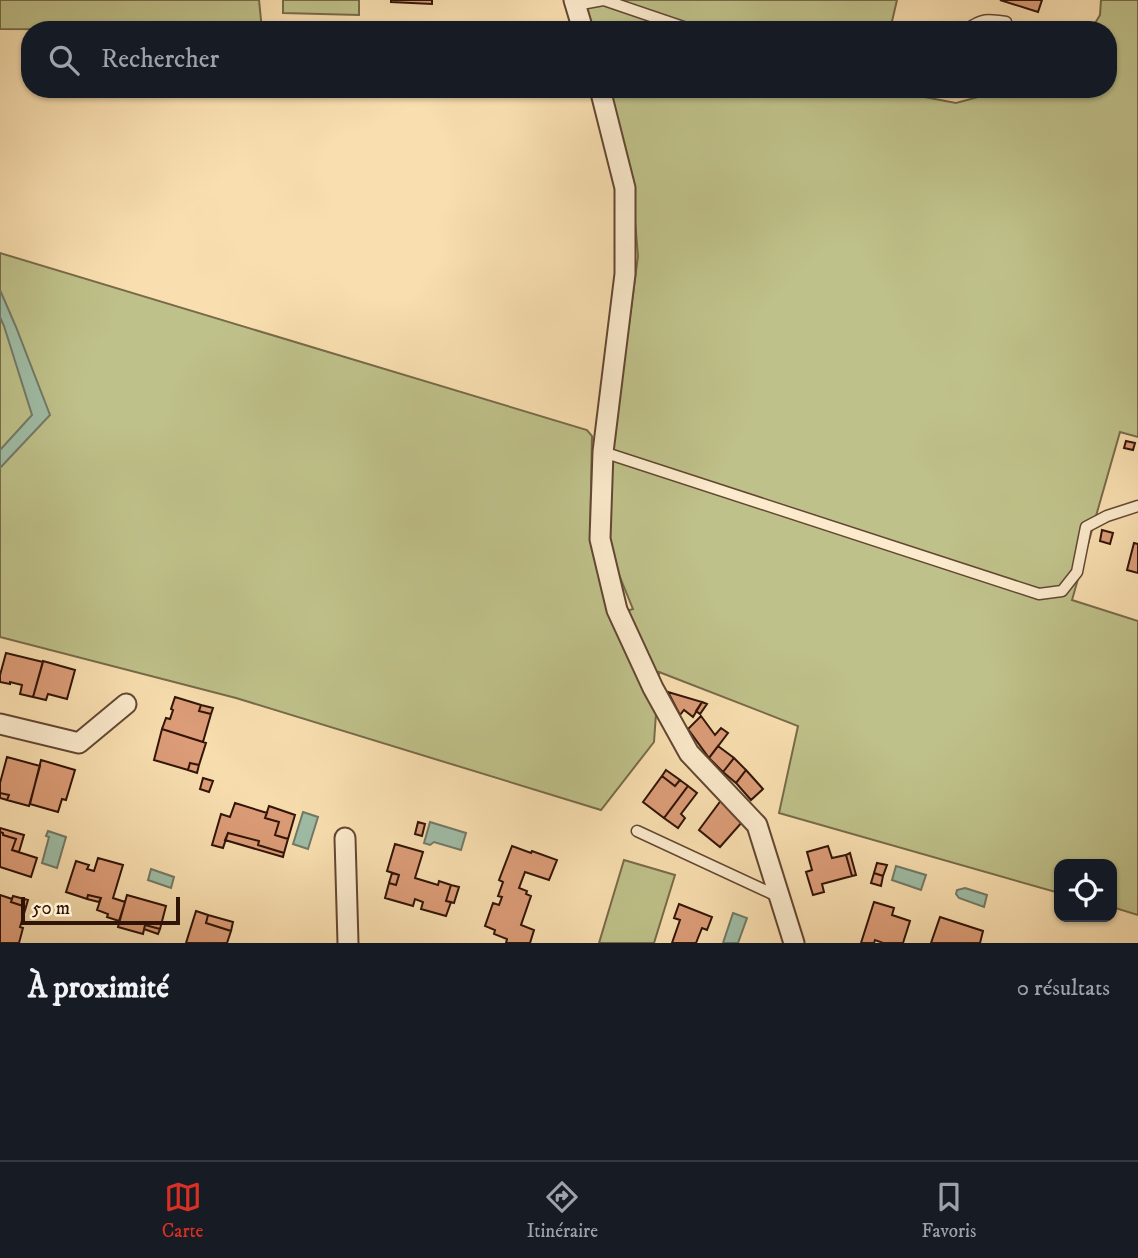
<!DOCTYPE html>
<html lang="fr">
<meta charset="utf-8">
<style>
:root{--surface:#171b24;--page:#242831;--text:#f1f3f6;--muted:#9ea1a6;--line:#363941;--accent:#d93025}
body{margin:0;font-family:"IM FELL DW Pica",serif;background:var(--page);color:var(--text)}
.controls{position:absolute;right:21px;bottom:21px;display:grid;overflow:hidden;border-radius:14px;box-shadow:0 2px 5px #0004}
.controls button{width:63px;height:63px;display:grid;place-items:center;padding:0;border:0;border-bottom:2px solid var(--line);background:var(--surface);color:var(--text);font:35px sans-serif}
.scale{position:absolute;left:21px;bottom:18px;width:159px;box-sizing:border-box;padding-left:7px;border:4px solid #311408;border-top:0;font-size:19px;line-height:24px;white-space:nowrap;color:#311408;-webkit-text-stroke:5px #fbeacc;paint-order:stroke}
.list{margin:0;padding:0;list-style:none}
h2{display:flex;justify-content:space-between;align-items:center;height:91px;margin:0;padding:0 28px;font-size:30px}
h2 small{font-size:23px;font-weight:400;color:var(--muted)}
.icon{flex:none;width:38px;height:38px;fill:none;stroke:currentColor;stroke-width:2;stroke-linecap:round;stroke-linejoin:round}
.map{position:relative;flex:none;width:1138px;height:943px;overflow:hidden}
.search{position:absolute;background:var(--surface);box-shadow:0 2px 5px #0004;left:21px;right:21px;top:21px;height:77px;display:flex;align-items:center;gap:18px;box-sizing:border-box;padding:0 24px;border-radius:28px;color:var(--muted);font-size:26px}
.sheet{height:217px;background:var(--surface)}
nav{display:flex;justify-content:space-around;align-items:center;box-sizing:border-box;height:98px;border-top:2px solid var(--line);background:var(--surface);font-size:19px;color:var(--muted)}
nav a{display:grid;justify-items:center;gap:4px}
nav .on{color:var(--accent)}
.map>svg:first-child{display:block}
.green{fill:#bfc18a;stroke:#786a49;stroke-width:2}
.water{fill:#9fbda6;stroke:#737967;stroke-width:2}
.building{fill:#dc9d78;stroke:#311408;stroke-width:2}
.lines{fill:none;stroke-linecap:round;stroke-linejoin:round}
.service-casing{stroke:#634732;stroke-width:13}
.minor-casing{stroke:#634732;stroke-width:23}
.service{stroke:#fbeacc;stroke-width:10}
.minor{stroke:#fbeacc;stroke-width:19}
</style>
<div class="map">
<svg width="1138" height="943" viewBox="0 0 1138 943">
<rect width="100%" height="100%" fill="#f9dfb0"/>
<filter id="stains"><feTurbulence type="fractalNoise" baseFrequency=".00286" numOctaves="4"/><feColorMatrix values="0 0 0 0 .2 0 0 0 0 .09 0 0 0 0 .02 0 0 0 .5 -.17"/></filter>
<radialGradient id="worn" r=".72"><stop offset=".6" stop-color="#630" stop-opacity="0"/><stop offset="1" stop-color="#630" stop-opacity=".3"/></radialGradient>
<path class="green" d="M0 0H259L262 30 0 29Z
M283 0H359V15L283 13Z
M582 0H897L890 30H591Z
M1101 0H1138V437L1120 432 1072 600 1138 621V915L1112 907V864H1059V893L779 813 798 726 659 672 654 742 601 810 236 698 0 637V253L587 430 592 436 590 540 609 616 633 609 606 543 615 429 638 256 631 175 607 89H892L893 91 956 103 1008 89H1108V30H1091L1100 15Z
M624 860 675 875 654 943H599Z"/>
<path class="water" d="M0 290 16 327 50 415 0 468V450L32 415 4 326 0 317Z
M303 812 318 817 308 849 293 844Z
M430 822 466 833 461 850 434 842 430 845 424 843Z
M48 831 66 837 57 868 42 863 49 837 46 836Z
M896 866 926 875 921 890 892 880Z
M151 869 174 877 171 888 148 880Z
M965 888 987 895 984 907 959 898 956 894 957 890Z
M733 913 747 918 738 943H723Z"/>
<path class="building" d="M391 0H432V4L391 2Z
M1000 0H1042L1038 12Z
M1126 441 1135 443 1133 450 1124 448Z
M1102 530 1113 533 1110 544 1100 541Z
M1134 543 1138 544V573L1127 570Z
M6 653 43 662 33 697 20 694 22 685 10 682V684L0 682V675Z
M43 661 75 670 67 699 48 694 46 700 33 697Z
M668 692 702 702 693 717 684 710 680 715Z
M175 697 201 705 199 711 211 714 203 742 162 729 166 718 170 719 173 710 171 709Z
M702 702 707 704 700 714 696 711Z
M201 705 213 708 211 714 199 711Z
M701 716 715 735 721 728 728 733 709 758 688 729Z
M162 729 206 743 199 765 190 763 188 770 154 760Z
M718 746 734 758 723 772 709 758Z
M7 757 40 766 29 806 7 800 9 795 0 793V783Z
M734 758 746 770 736 783 723 772Z
M41 760 75 770 66 800 62 799 58 812 30 804Z
M190 763 199 765 197 773 188 770Z
M666 770 680 780 675 786 662 776Z
M746 770 763 789 751 800 736 783Z
M662 776 675 786 680 780 688 786 664 818 643 802Z
M203 778 213 781 209 792 200 789Z
M688 786 697 793 681 814 685 818 678 828 664 818Z
M0 793 9 795 7 800 0 798Z
M722 799 743 821 720 847 699 830Z
M235 803 267 813 265 818 279 822 275 835 288 839 284 853 258 845 259 841 228 833 223 848 212 845 221 814 230 817Z
M269 806 295 815 288 839 275 835 279 822 265 818Z
M418 822 425 824 422 836 415 834Z
M0 828 24 835 19 852 12 850 16 839 3 835V833L0 832Z
M0 832 3 833V835L16 839 12 850 37 858 31 877 0 867Z
M228 833 259 841 258 845 284 853 283 857 225 840Z
M395 844 423 852 415 878 438 885 439 881 451 885 446 901 451 902 446 916 421 909 423 902 415 899 413 906 385 898 389 883 396 885 399 875 387 871Z
M512 846 531 853 532 851 557 860 549 880 525 872 519 888 527 891 526 894 531 896 521 925 534 930 530 943H506L507 939 494 934 495 930 485 926 493 903 499 905 502 897 498 896 503 882 499 880Z
M828 846 832 858 846 855 852 876 822 884 824 892 813 895 806 872 812 870 807 852Z
M850 853 856 875 852 876 846 855Z
M98 858 123 865 113 898 125 902 119 921 107 917 108 914 97 910 101 898 88 895 87 899 66 892 76 861 89 865 87 869 94 871Z
M877 863 887 865 883 876 874 873Z
M392 873 399 875 396 885 389 883Z
M874 873 883 876 881 886 871 883Z
M451 885 459 887 454 903 446 901Z
M0 895 12 899 11 902 26 907 20 927 23 928 19 943H0Z
M88 895 101 898 99 902 87 899Z
M127 895 166 906 160 929 145 925 143 934 118 927Z
M13 896 28 900 26 907 11 902Z
M874 902 894 908 892 915 910 921 903 943H883L875 940 874 943H861Z
M679 904 712 917 707 930 702 928 696 943H672L680 920 674 918Z
M196 911 208 915 206 923 231 931 227 943H186Z
M208 915 233 922 231 931 206 923Z
M940 917 983 931 980 943H931Z
M145 925 160 929 158 934 144 929Z"/>
<g class="lines">
<g class="service-casing">
<path id="service" d="M604 0 692 30
M576 5 603 0
M966 30C982 18 988 19 1006 22
M603 452 1039 594 1062 591 1077 572 1086 527 1107 516 1138 506
M637 831 779 897"/>
</g>
<g class="minor-casing">
<path id="minor" d="M574 0 583 30
M600 89 625 188V274L603 452 600 539 617 610 653 688 689 753 757 825 794 943
M0 724 79 743 126 704
M345 838 348 943"/>
</g>
<use href="#service" class="service"/>
<use href="#minor" class="minor"/>
</g>
<rect width="100%" height="100%" filter="url(#stains)"/>
<rect width="100%" height="100%" fill="url(#worn)"/>
</svg>
<div class="controls">
<button><svg class="icon" aria-label="locate" viewBox="0 0 24 24"><circle cx="12" cy="12" r="6"/><path d="M12 2v4M12 18v4M2 12h4M18 12h4"/></svg></button>
</div>
<div class="scale">50 m</div>
<div class="search"><svg class="icon" aria-label="search" viewBox="0 0 24 24"><circle cx="10" cy="10" r="6"/><path d="M15 15l6 6"/></svg>Rechercher</div>
</div>
<section class="sheet">
<h2>À proximité<small>0 résultats</small></h2>
<ul class="list">
</ul>
</section>
<nav>
<a class="on"><svg class="icon" aria-label="map" viewBox="0 0 24 24"><path d="M3 6l6-2 6 2 6-2v14l-6 2-6-2-6 2zM9 4v14M15 6v14"/></svg>Carte</a>
<a><svg class="icon" aria-label="directions" viewBox="0 0 24 24"><path d="M12 3l9 9-9 9-9-9zM9 14v-3h6M13 9l2 2-2 2"/></svg>Itinéraire</a>
<a><svg class="icon" aria-label="saved" viewBox="0 0 24 24"><path d="M7 4h10v16l-5-4-5 4z"/></svg>Favoris</a>
</nav>
